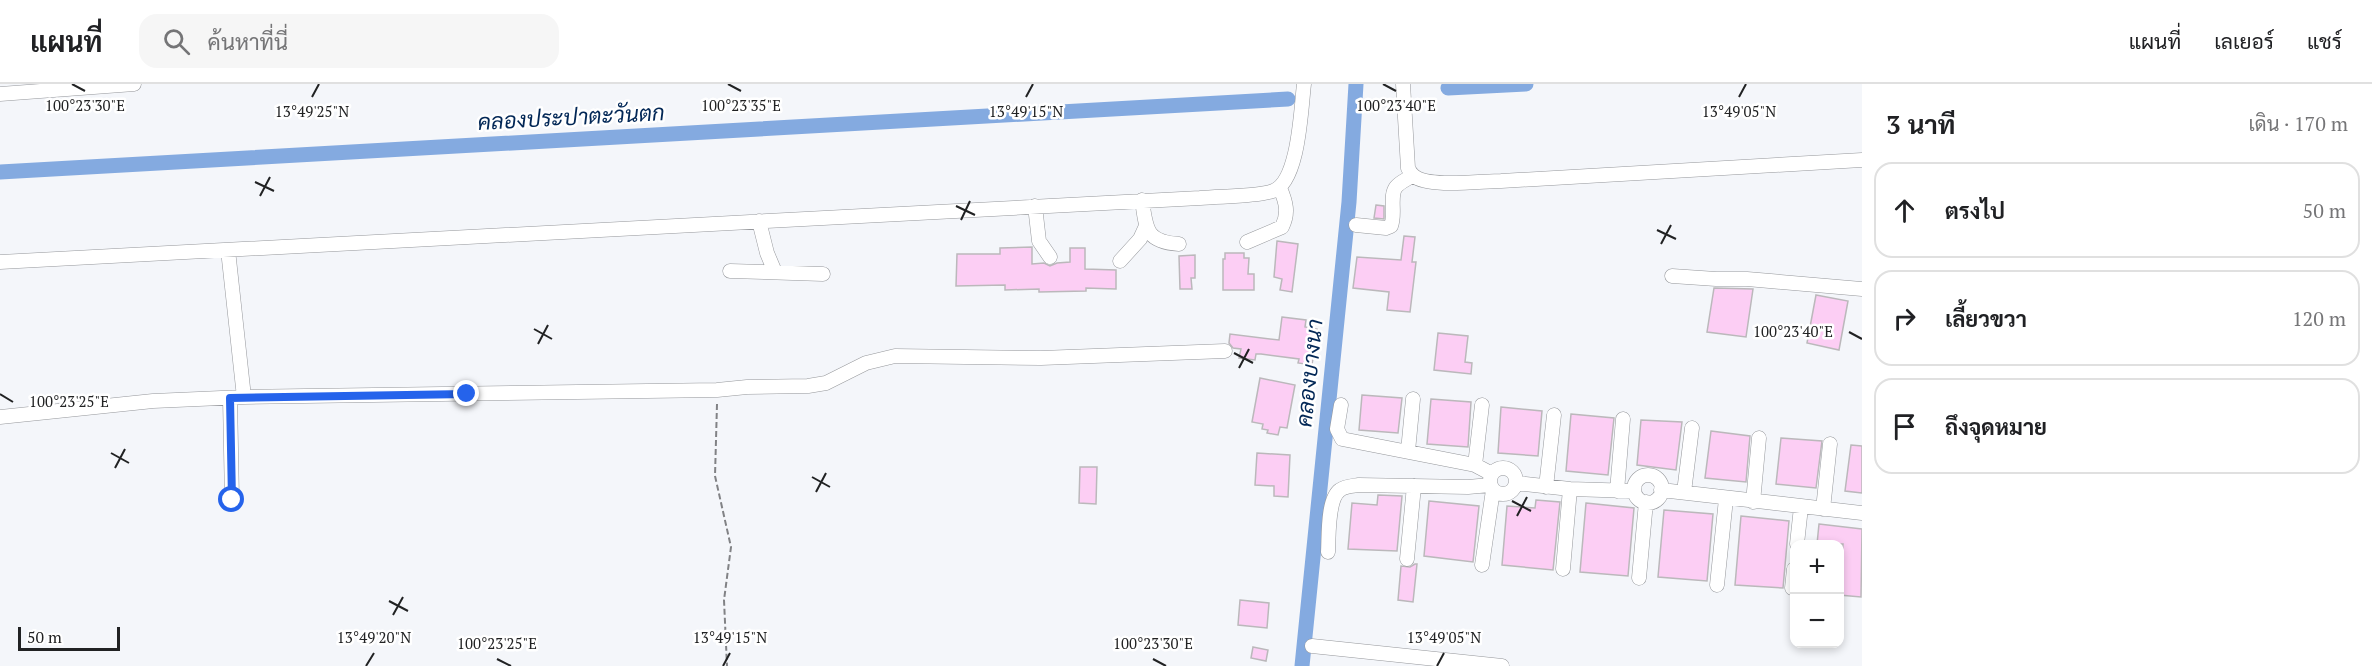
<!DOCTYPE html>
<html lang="th">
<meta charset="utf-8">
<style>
:root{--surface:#fff;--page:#f6f6f6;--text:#202124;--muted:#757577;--line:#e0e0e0}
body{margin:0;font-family:"PT Serif",Sarabun,serif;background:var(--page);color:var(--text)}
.controls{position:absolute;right:18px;bottom:18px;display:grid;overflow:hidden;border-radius:12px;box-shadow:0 3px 9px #0003}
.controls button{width:54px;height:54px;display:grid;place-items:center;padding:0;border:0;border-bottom:2px solid var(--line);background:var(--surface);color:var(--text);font:30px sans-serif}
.scale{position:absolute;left:18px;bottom:15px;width:102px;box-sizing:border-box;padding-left:6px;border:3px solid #212223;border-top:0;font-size:16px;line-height:21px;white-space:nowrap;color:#212223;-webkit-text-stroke:4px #fff;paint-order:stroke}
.stop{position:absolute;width:18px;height:18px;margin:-14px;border:4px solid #2563eb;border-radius:50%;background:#fff}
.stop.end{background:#2563eb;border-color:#fff;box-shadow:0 2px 6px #0008}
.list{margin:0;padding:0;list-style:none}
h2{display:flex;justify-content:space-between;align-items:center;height:78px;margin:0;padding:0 24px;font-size:26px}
h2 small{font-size:20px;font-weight:400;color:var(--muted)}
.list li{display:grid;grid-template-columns:39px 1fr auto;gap:18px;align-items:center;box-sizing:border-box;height:96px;margin:0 12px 12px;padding:0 12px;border:2px solid var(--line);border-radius:18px}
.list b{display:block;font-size:22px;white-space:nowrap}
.list em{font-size:20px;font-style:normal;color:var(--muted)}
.icon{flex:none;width:33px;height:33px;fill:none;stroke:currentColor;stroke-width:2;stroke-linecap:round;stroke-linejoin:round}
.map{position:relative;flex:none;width:1862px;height:582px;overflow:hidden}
header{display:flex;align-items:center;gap:36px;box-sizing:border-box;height:84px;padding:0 30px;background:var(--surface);border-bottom:2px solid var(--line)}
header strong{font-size:28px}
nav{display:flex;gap:33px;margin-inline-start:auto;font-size:21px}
.search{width:420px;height:54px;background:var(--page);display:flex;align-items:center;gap:15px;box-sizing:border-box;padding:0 21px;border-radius:18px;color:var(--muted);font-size:22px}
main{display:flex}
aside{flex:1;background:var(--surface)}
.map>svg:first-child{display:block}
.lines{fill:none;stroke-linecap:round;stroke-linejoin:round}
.canal{stroke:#84aae0;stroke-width:15}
.building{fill:#fccef4;stroke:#bbb8bb;stroke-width:1.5}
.minor-casing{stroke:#95979b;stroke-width:15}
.path{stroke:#818285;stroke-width:2;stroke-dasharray:6 3;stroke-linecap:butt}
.minor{stroke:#fff;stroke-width:14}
.route{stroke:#2563eb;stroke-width:8}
.ticks{fill:none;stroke:#212223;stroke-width:2}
.labels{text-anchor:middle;stroke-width:5;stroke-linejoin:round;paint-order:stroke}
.water-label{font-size:22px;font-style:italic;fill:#022756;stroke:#fff}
.ticks-label{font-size:15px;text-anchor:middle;fill:#212223;stroke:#fff;stroke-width:5;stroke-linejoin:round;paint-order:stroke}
</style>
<header>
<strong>แผนที่</strong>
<div class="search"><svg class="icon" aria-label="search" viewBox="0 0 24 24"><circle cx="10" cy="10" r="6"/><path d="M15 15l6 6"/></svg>ค้นหาที่นี่</div>
<nav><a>แผนที่</a><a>เลเยอร์</a><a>แชร์</a></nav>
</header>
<main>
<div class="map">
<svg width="1862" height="582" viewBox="0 0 1862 582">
<rect width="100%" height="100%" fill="#f4f6fa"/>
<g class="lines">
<path class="canal" d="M1448 4 1526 0
M0 88 1288 15
M1302 582 1349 118 1356 0"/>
</g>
<path class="building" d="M1376 121 1384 122V135L1374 134Z
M1404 152 1415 153 1412 178H1416L1410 228 1387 226 1389 208 1353 204 1357 173 1401 176Z
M1277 157 1298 160 1292 208 1280 206 1282 195 1274 193Z
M1032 163V180L1044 179 1050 182 1057 179 1070 178V164H1085V185L1116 186V205L1086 204V207L1039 208V205L1005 206V201L956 202 957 170H1000V164Z
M1225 169H1244V174H1249L1248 190H1254V206H1223V175H1225Z
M1195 171V194H1191L1192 205H1180L1179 172Z
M1714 204 1753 205 1746 253 1707 248Z
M1816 211 1848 217 1839 266 1807 259Z
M1282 233 1306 236 1305 243 1317 245 1312 281 1298 279 1299 275 1261 270H1256L1255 276 1239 274 1241 265 1233 264 1229 259 1230 250 1279 256Z
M1438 249 1468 252 1465 278 1472 279 1471 290 1434 286Z
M1260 294 1295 301 1287 344 1280 343 1278 351 1267 349 1268 346 1262 345 1263 340 1252 338Z
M1362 311 1402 314 1398 349 1359 346Z
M1431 315 1471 318 1468 363 1427 360Z
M1501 323 1542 327 1538 372 1498 369Z
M1571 330 1614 334 1608 391 1566 387Z
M1641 336 1682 338 1676 386 1637 381Z
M1711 347 1750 352 1746 398 1705 394Z
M1781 354 1822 357 1816 404 1776 400Z
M1851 361 1862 362V409L1845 407Z
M1257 369 1290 371 1288 413 1274 412V402L1255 401Z
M1080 383H1097L1096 420 1079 419Z
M1378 411 1402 412 1397 467 1348 465 1352 419 1377 421Z
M1536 416 1560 418 1553 486 1502 481 1507 422 1535 424Z
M1429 417 1479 422 1473 478 1424 472Z
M1586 419 1634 424 1628 492 1580 488Z
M1664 426 1713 430 1707 497 1658 493Z
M1741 432 1789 437 1783 504 1735 501Z
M1819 440 1862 445 1861 513 1839 511 1843 460H1817Z
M1415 480H1417L1413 518 1398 516 1401 482 1410 483Z
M1240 516 1269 519 1267 544 1238 541Z
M1253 563 1268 566 1266 577 1251 574Z"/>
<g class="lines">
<g class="minor-casing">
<path id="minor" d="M1403 0 1408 84C1409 86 1412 91 1414 92 1428 104 1482 97 1501 97L1862 76
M0 10 134 0
M1142 116C1146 145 1146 158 1179 160
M1035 122 1039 157 1050 173
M759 137 767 169 775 188
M1356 141 1386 144 1391 142C1396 130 1389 112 1396 103 1400 98 1408 95 1413 91
M1247 158 1282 143C1289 129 1286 118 1280 104
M228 166 244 313
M1120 177 1140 155 1146 142
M0 178 1200 114C1220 112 1256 113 1273 107 1299 98 1301 24 1304 0
M730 187 823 190
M1672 192 1716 195H1747L1862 205
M230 314 232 416
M1341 321 1337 345 1342 355 1475 381 1492 390
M0 333 153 317 244 313 717 306 747 303 808 302 826 299 866 279 895 272 1041 274 1225 267
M1408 367 1413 315
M1475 381 1482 321
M1490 397a13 13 0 1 1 26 0a13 13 0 1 1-26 0Z
M1634 405a14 14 0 1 1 28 0a14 14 0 1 1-28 0Z
M1516 399 1570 405 1634 407
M1546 403 1554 331
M1661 406 1862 429
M1617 407 1623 335
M1684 408 1692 344
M1753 418 1759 354
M1823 425 1830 360
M1797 460 1801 423
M1328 468C1329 453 1327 415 1340 406 1345 402 1353 402 1359 401L1468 403 1490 401
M1407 475 1414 402
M1482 481 1493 406
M1563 485 1570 405
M1639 494 1646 418
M1717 501 1726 415
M1792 504 1794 485
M1312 562 1502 582"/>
</g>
<path class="path" d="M717 320 715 392 731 463 724 516 727 582"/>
<use href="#minor" class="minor"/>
</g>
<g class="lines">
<path class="route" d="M232 416 230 314 467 310"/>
</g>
<path class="ticks" d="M72 0 85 7M728 0 741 7M1383 0 1396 7M312 13 319 0M1026 13 1033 0M1739 13 1746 0M255 98 274 107M260 112 270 93M956 122 975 131M961 136 970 117M1657 146 1676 155M1661 160 1671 141M534 245 552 255M1849 248 1862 255M538 260 548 241M1234 269 1253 279M1239 284 1249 265M0 310 13 318M111 369 129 379M115 384 125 365M812 393 830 403M816 408 826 389M1512 417 1531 427M1517 432 1527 413M389 517 408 527M393 531 403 513M497 575 511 582M1153 575 1166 582M366 582 374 569M723 582 730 569M1437 582 1444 569"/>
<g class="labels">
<g class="water-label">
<text transform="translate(571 33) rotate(-3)" y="8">คลองประปาตะวันตก</text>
<text transform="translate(1309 289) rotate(-84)" y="8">คลองบางนา</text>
</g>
</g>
<g class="ticks-label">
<text x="85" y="27">100°23'30"E</text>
<text x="741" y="27">100°23'35"E</text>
<text x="1396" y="27">100°23'40"E</text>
<text x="312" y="33">13°49'25"N</text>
<text x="1026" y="33">13°49'15"N</text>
<text x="1739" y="33">13°49'05"N</text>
<text x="1793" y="253">100°23'40"E</text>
<text x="69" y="323">100°23'25"E</text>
<text x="374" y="559">13°49'20"N</text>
<text x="730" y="559">13°49'15"N</text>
<text x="1444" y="559">13°49'05"N</text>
<text x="497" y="565">100°23'25"E</text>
<text x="1153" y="565">100°23'30"E</text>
</g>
</svg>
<div class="controls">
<button>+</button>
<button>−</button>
</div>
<div class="scale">50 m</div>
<div class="stop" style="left:232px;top:416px"></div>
<div class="stop end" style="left:467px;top:310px"></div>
</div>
<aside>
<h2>3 นาที<small>เดิน · 170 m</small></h2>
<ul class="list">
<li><svg class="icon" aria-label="ahead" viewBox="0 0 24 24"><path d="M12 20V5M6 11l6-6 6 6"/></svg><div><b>ตรงไป</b></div><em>50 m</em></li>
<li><svg class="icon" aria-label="right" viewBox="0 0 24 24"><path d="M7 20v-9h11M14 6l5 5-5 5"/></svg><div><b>เลี้ยวขวา</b></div><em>120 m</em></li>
<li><svg class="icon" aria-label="arrive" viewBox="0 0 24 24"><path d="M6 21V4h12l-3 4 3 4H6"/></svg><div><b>ถึงจุดหมาย</b></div></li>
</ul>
</aside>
</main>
